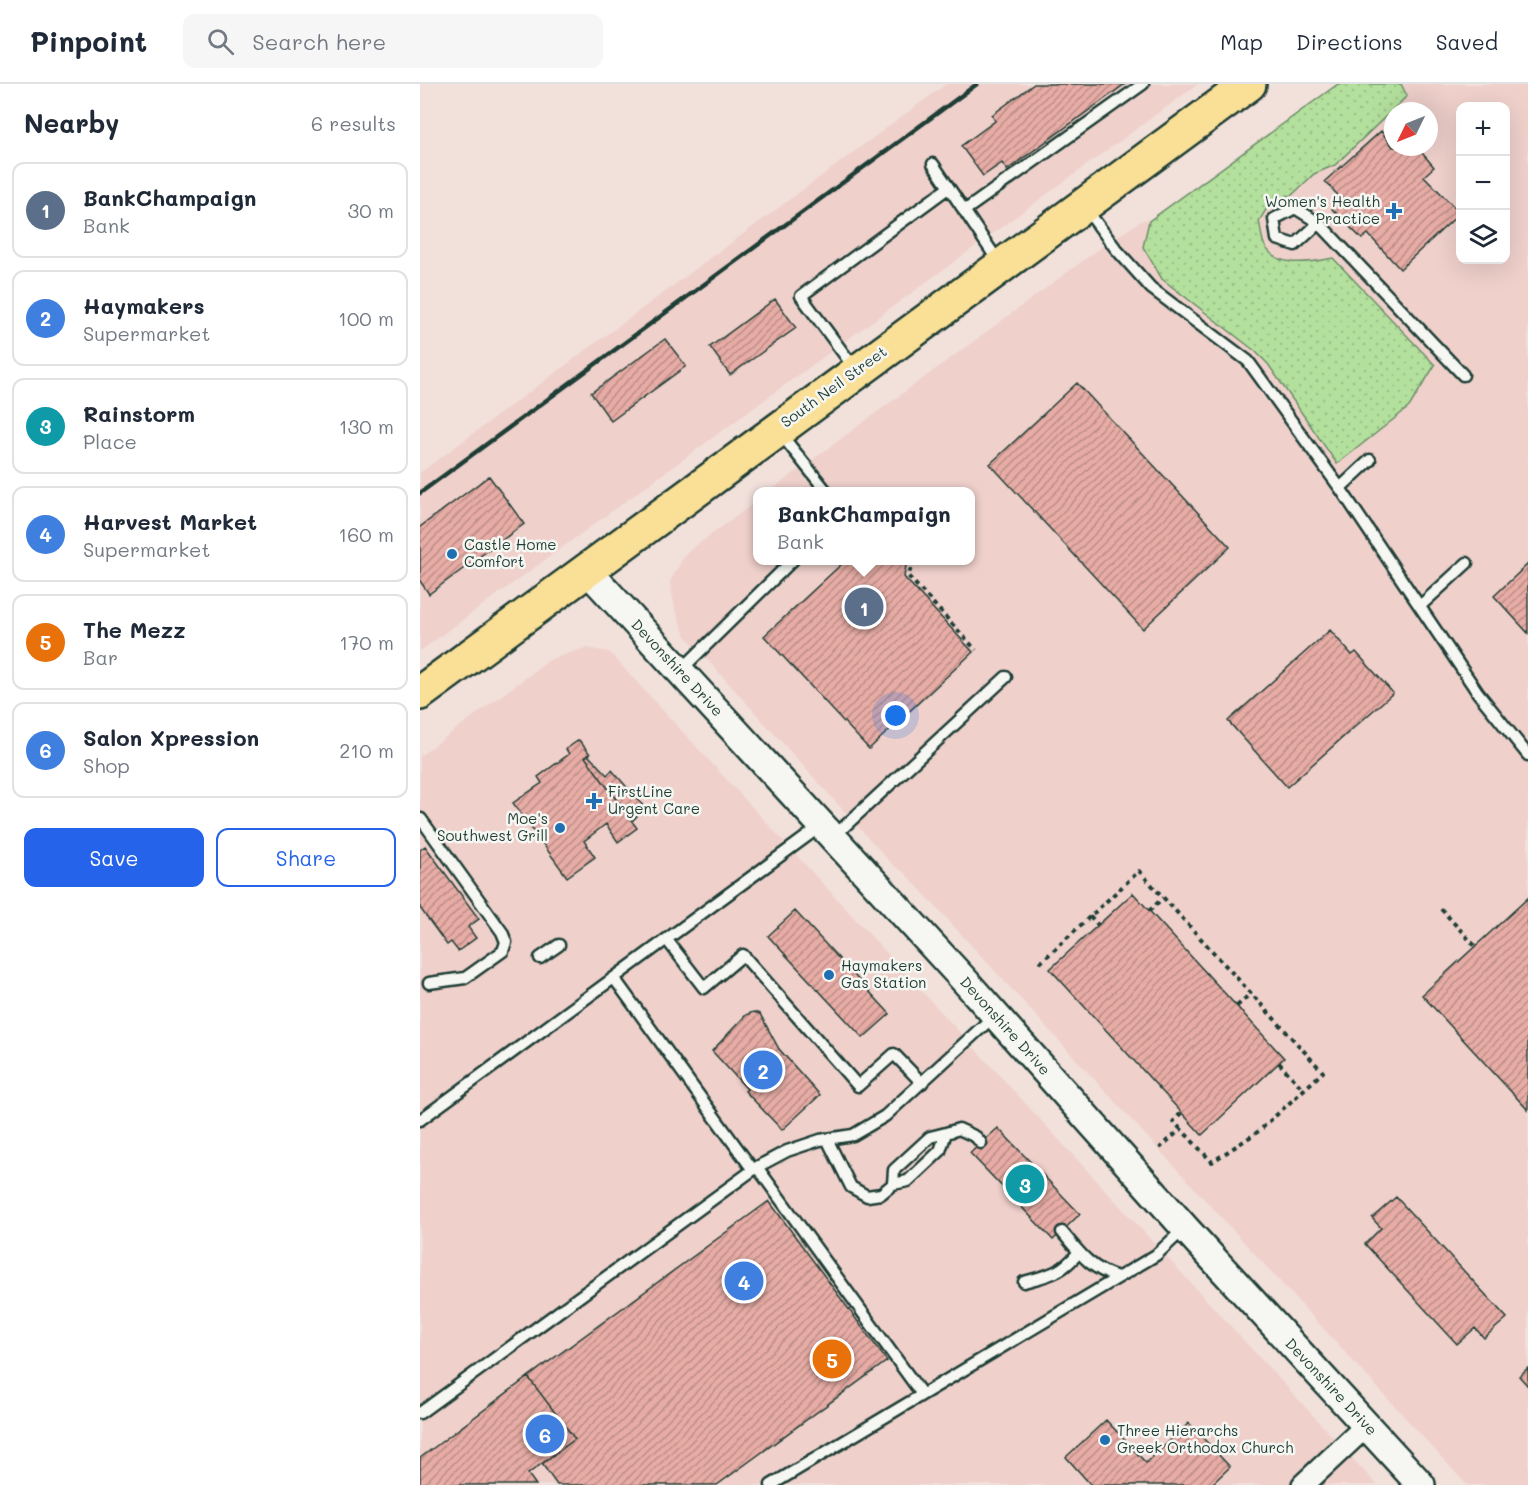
<!DOCTYPE html>
<meta charset="utf-8">
<style>
:root{--surface:#fff;--page:#f6f6f7;--text:#1f2937;--muted:#747a83;--line:#e0e1e3;--accent:#2563eb}
body{margin:0;font-family:Mali,sans-serif;background:var(--page);color:var(--text)}
.controls{position:absolute;right:18px;top:18px;display:grid;overflow:hidden;border-radius:12px;box-shadow:0 6px 24px #0002}
.controls button{width:54px;height:54px;display:grid;place-items:center;padding:0;border:0;border-bottom:2px solid var(--line);background:var(--surface);color:var(--text);font:30px sans-serif}
.compass{position:absolute;left:964px;top:18px;width:54px;height:54px;border-radius:50%;background:var(--surface);box-shadow:0 6px 24px #0002;rotate:227deg}
.you{position:absolute;left:476px;top:632px;width:21px;height:21px;margin:-15px;border:4px solid #fff;border-radius:50%;background:#1a73e8;box-shadow:0 0 0 9px #1a73e833}
.badge{display:grid;place-items:center;width:39px;height:39px;border-radius:50%;background:var(--accent);color:#fff;font-size:20px;font-weight:700}
.pin{position:absolute;translate:-50% -50%;border:3px solid #fff;box-shadow:0 2px 6px #0006}
.popup{position:absolute;left:333px;top:403px;width:222px;height:78px;box-sizing:border-box;display:grid;place-content:center;border-radius:12px;background:var(--surface);filter:drop-shadow(0 2px 4px #0005);font-size:20px;white-space:nowrap;color:var(--muted)}
.popup b{font-size:22px;color:var(--text)}
.popup::after{content:'';position:absolute;left:50%;top:100%;margin-left:-12px;border:12px solid transparent;border-top-color:var(--surface)}
.list{margin:0;padding:0;list-style:none}
h2{display:flex;justify-content:space-between;align-items:center;height:78px;margin:0;padding:0 24px;font-size:26px}
h2 small{font-size:20px;font-weight:400;color:var(--muted)}
.list li{display:grid;grid-template-columns:39px 1fr auto;gap:18px;align-items:center;box-sizing:border-box;height:96px;margin:0 12px 12px;padding:0 12px;border:2px solid var(--line);border-radius:12px}
.list b{display:block;font-size:22px;white-space:nowrap}
.list p{margin:0;font-size:20px;white-space:nowrap;color:var(--muted)}
.list em{font-size:20px;font-style:normal;color:var(--muted)}
.actions{display:flex;gap:12px;padding:18px 24px}
.actions a{flex:1;padding:14px 0;border:2px solid var(--accent);border-radius:12px;text-align:center;font-size:21px;color:var(--accent)}
.actions .main{background:var(--accent);color:#fff}
.icon{flex:none;width:33px;height:33px;fill:none;stroke:currentColor;stroke-width:2;stroke-linecap:round;stroke-linejoin:round}
.map{position:relative;flex:none;width:1108px;height:1401px;overflow:hidden}
header{display:flex;align-items:center;gap:36px;box-sizing:border-box;height:84px;padding:0 30px;background:var(--surface);border-bottom:2px solid var(--line)}
header strong{font-size:28px}
nav{display:flex;gap:33px;margin-inline-start:auto;font-size:21px}
.search{width:420px;height:54px;background:var(--page);display:flex;align-items:center;gap:15px;box-sizing:border-box;padding:0 21px;border-radius:12px;color:var(--muted);font-size:22px}
main{display:flex}
aside{flex:1;background:var(--surface)}
.map>svg:first-child{display:block}
.built{fill:#efd0cb;fill-rule:evenodd}
.grass{fill:url(#grass-dots);stroke:#6a8e68;stroke-width:1.5}
.building{fill:url(#building-hatch);stroke:#1f3d34;stroke-width:1.5}
.lines{fill:none;stroke-linecap:round;stroke-linejoin:round}
.service-casing{stroke:#1f3d34;stroke-width:15}
.minor-casing{stroke:#1f3d34;stroke-width:26}
.tertiary-casing{stroke:#1f3d34;stroke-width:32}
.primary-casing{stroke:#1f3d34;stroke-width:38}
.path{stroke:#1f3d34;stroke-width:4;stroke-dasharray:4.5 4.5;stroke-linecap:butt}
.service{stroke:#f6f6f2;stroke-width:10}
.minor{stroke:#f6f6f2;stroke-width:21}
.tertiary{stroke:#f6f6f2;stroke-width:27}
.primary{stroke:#fadf96;stroke-width:33}
.rail{stroke:#1f3d34;stroke-width:4.5}
.poi-dot{fill:#1f6fb2;stroke:#f6f6f2;stroke-width:2}
.labels{text-anchor:middle;stroke-width:5;stroke-linejoin:round;paint-order:stroke}
.poi-label{font-size:15px;fill:#1f3d34;stroke:#f6f6f2;text-anchor:start}
.street-label{font-size:15px;fill:#1f3d34;stroke:#f6f6f2}
</style>
<header>
<strong>Pinpoint</strong>
<div class="search"><svg class="icon" aria-label="search" viewBox="0 0 24 24"><circle cx="10" cy="10" r="6"/><path d="M15 15l6 6"/></svg>Search here</div>
<nav><a>Map</a><a>Directions</a><a>Saved</a></nav>
</header>
<main>
<aside>
<h2>Nearby<small>6 results</small></h2>
<ul class="list">
<li><span class="badge" style="background:#5c6f8a">1</span><div><b>BankChampaign</b><p>Bank</p></div><em>30 m</em></li>
<li><span class="badge" style="background:#3f7fe0">2</span><div><b>Haymakers</b><p>Supermarket</p></div><em>100 m</em></li>
<li><span class="badge" style="background:#0f9aa8">3</span><div><b>Rainstorm</b><p>Place</p></div><em>130 m</em></li>
<li><span class="badge" style="background:#3f7fe0">4</span><div><b>Harvest Market</b><p>Supermarket</p></div><em>160 m</em></li>
<li><span class="badge" style="background:#e8710a">5</span><div><b>The Mezz</b><p>Bar</p></div><em>170 m</em></li>
<li><span class="badge" style="background:#3f7fe0">6</span><div><b>Salon Xpression</b><p>Shop</p></div><em>210 m</em></li>
</ul>
<div class="actions"><a class="main">Save</a><a>Share</a></div>
</aside>
<div class="map">
<svg width="1108" height="1401" viewBox="0 0 1108 1401">
<defs>
<pattern id="grass-dots" width="8" height="8" patternUnits="userSpaceOnUse" patternTransform="scale(1.5)"><rect width="8" height="8" fill="#b4e09d"/><path d="M2 2h.1M6 6h.1" fill="none" stroke="#9ac188" stroke-width="1.8" stroke-linecap="round"/></pattern>
<pattern id="building-hatch" width="6" height="6" patternUnits="userSpaceOnUse" patternTransform="scale(1.5)"><rect width="6" height="6" fill="#e7aca5"/><path d="M-1 1l2-2M0 6l6-6M5 7l2-2" fill="none" stroke="#bb8d87"/></pattern>
</defs>
<rect width="100%" height="100%" fill="#f2e0db"/>
<filter id="ink" filterUnits="userSpaceOnUse"><feTurbulence type="fractalNoise" baseFrequency=".0167" numOctaves="2"/><feDisplacementMap in="SourceGraphic" scale="12" xChannelSelector="R" yChannelSelector="G"/><feConvolveMatrix kernelMatrix="1 2 1 2 8 2 1 2 1" color-interpolation-filters="sRGB"/></filter>
<g filter="url(#ink)">
<path class="built" d="M526 0H778L0 567V389Z
M917 0H1108V1401H1047L485 789 472 780 265 551 255 525 250 498 266 469 337 417 338 476H550V408L350 407 690 157 723 136H729ZM1040 22H1086V176H1040ZM973 27H1009V63H973Z
M166 564 189 568 957 1401H0V672L131 575Z"/>
<path class="grass" d="M918 0H981L987 12 915 81 894 90 872 111 852 116 839 137C841 144 841 153 844 160 856 186 892 178 913 174L1015 281 989 323 917 380 848 280 835 267 742 195 723 163 729 137Z"/>
<path class="building" d="M614 0H705L587 86 582 79 563 92 541 62 575 37 572 31Z
M961 47 973 63H997L1014 83 1004 92 1040 129 980 185 948 150 942 155 912 125 922 116 905 97Z
M355 215 376 244 310 291 290 263Z
M245 255 266 282 191 337 171 309Z
M657 299 810 463 723 545 570 380Z
M69 392 104 440 9 510 0 497V443Z
M426 476H487L484 493 553 568 449 665 344 552Z
M1108 480V549L1074 512Z
M910 546 932 571 936 568 973 609 867 703 808 637Z
M159 656 170 670 165 673 217 744 198 758 186 740 164 757 175 773 147 793 93 719 122 699 118 693 149 670 146 665Z
M168 671 187 691 192 686 225 724 212 737 165 673Z
M5 762 59 835 48 843 56 854 38 867 31 858 27 861 0 824V766Z
M713 809 864 974 782 1051 630 885Z
M1108 814V1026L1002 911Z
M375 827 470 930 443 954 348 852Z
M333 928 340 930 359 965 400 1011 362 1046 325 1007 327 1005 292 967 326 931Z
M578 1044 660 1130 633 1156 550 1069Z
M976 1113 1087 1234 1064 1254 1055 1244 1037 1260 945 1160 961 1144 952 1134Z
M349 1117 467 1277 297 1401H137L122 1380 155 1355 108 1293Z
M1108 1284V1302L1099 1292Z
M108 1293 155 1355 108 1390 116 1401H0V1374Z
M686 1336 726 1379 769 1339 810 1383 791 1401H671L646 1373Z"/>
<g class="lines">
<g class="service-casing">
<path id="service" d="M513 80 580 180
M666 125 696 165 731 204 828 277 920 404 1058 609 1108 671
M544 127 723 0
M899 139 875 161 857 155 854 135 875 124 899 139 1043 291
M435 285 381 212 528 104
M360 349 407 408
M920 404 950 376
M1000 522 1047 479
M260 587 373 476
M1 735 82 848 86 858 83 867 45 894 9 899
M412 754 586 593
M247 856 284 904 323 871 438 1002 474 970 502 999
M120 874 139 861
M194 894 333 1086
M0 1036 401 742
M407 1055 431 1103 447 1112 461 1110 473 1100 488 1097 520 1067 526 1049 539 1045 556 1053 561 1059
M337 1083 501 1309
M473 1100 474 1086 510 1053 526 1049
M642 1148C660 1169 670 1185 698 1193
M604 1198C629 1191 641 1190 659 1168
M0 1329 337 1083 367 1067 400 1056 433 1051 465 1032 574 932
M351 1401 736 1171 765 1144"/>
</g>
<g class="minor-casing">
<path id="minor" d="M883 1401 947 1341"/>
</g>
<g class="tertiary-casing">
<path id="tertiary" d="M167 486 545 897 765 1144 1001 1401"/>
</g>
<g class="primary-casing">
<path id="primary" d="M0 609 829 0"/>
</g>
<path class="path" d="M494 476 488 492 556 566
M1021 825 1056 863
M729 827 743 814
M670 832 678 841
M620 879 719 787 903 988 839 1047 792 1078 761 1045 740 1064
M817 922 831 909
M859 979 884 1006
M761 1045 753 1038 761 1029"/>
<use href="#service" class="service"/>
<use href="#minor" class="minor"/>
<use href="#tertiary" class="tertiary"/>
<use href="#primary" class="primary"/>
<path class="rail" d="M0 409 557 0"/>
</g>
</g>
<g class="poi-dot">
<path d="M971 118h6v6h6v6h-6v6h-6v-6h-6v-6h6z"/>
<circle cx="32" cy="470" r="6"/>
<path d="M171 708h6v6h6v6h-6v6h-6v-6h-6v-6h6z"/>
<circle cx="140" cy="744" r="6"/>
<circle cx="409" cy="891" r="6"/>
<circle cx="685" cy="1356" r="6"/>
</g>
<g class="labels">
<g class="poi-label">
<text x="960" y="123" text-anchor="end">Women's Health<tspan x="960" dy="17">Practice</tspan></text>
<text x="44" y="466">Castle Home<tspan x="44" dy="17">Comfort</tspan></text>
<text x="188" y="713">FirstLine<tspan x="188" dy="17">Urgent Care</tspan></text>
<text x="128" y="740" text-anchor="end">Moe's<tspan x="128" dy="17">Southwest Grill</tspan></text>
<text x="421" y="887">Haymakers<tspan x="421" dy="17">Gas Station</tspan></text>
<text x="697" y="1352">Three Hierarchs<tspan x="697" dy="17">Greek Orthodox Church</tspan></text>
</g>
<g class="street-label">
<text transform="translate(414 303) rotate(-36)" y="5">South Neil Street</text>
<text transform="translate(257 584) rotate(47)" y="5">Devonshire Drive</text>
<text transform="translate(585 942) rotate(48)" y="5">Devonshire Drive</text>
<text transform="translate(911 1303) rotate(47)" y="5">Devonshire Drive</text>
</g>
</g>
</svg>
<div class="controls">
<button>+</button>
<button>−</button>
<button><svg class="icon" aria-label="layers" viewBox="0 0 24 24"><path d="M12 4l9 5-9 5-9-5zM3 14l9 5 9-5"/></svg></button>
</div>
<svg class="compass" viewBox="-18 -18 36 36"><path d="M0-13l5 13h-10z" fill="#e53935"/><path d="M0 13l5-13h-10z" fill="#747a83"/></svg>
<div class="you"></div>
<div class="pin badge" style="left:444px;top:523px;background:#5c6f8a">1</div>
<div class="popup"><b>BankChampaign</b>Bank</div>
<div class="pin badge" style="left:343px;top:986px;background:#3f7fe0">2</div>
<div class="pin badge" style="left:605px;top:1100px;background:#0f9aa8">3</div>
<div class="pin badge" style="left:324px;top:1197px;background:#3f7fe0">4</div>
<div class="pin badge" style="left:412px;top:1275px;background:#e8710a">5</div>
<div class="pin badge" style="left:125px;top:1350px;background:#3f7fe0">6</div>
</div>
</main>
